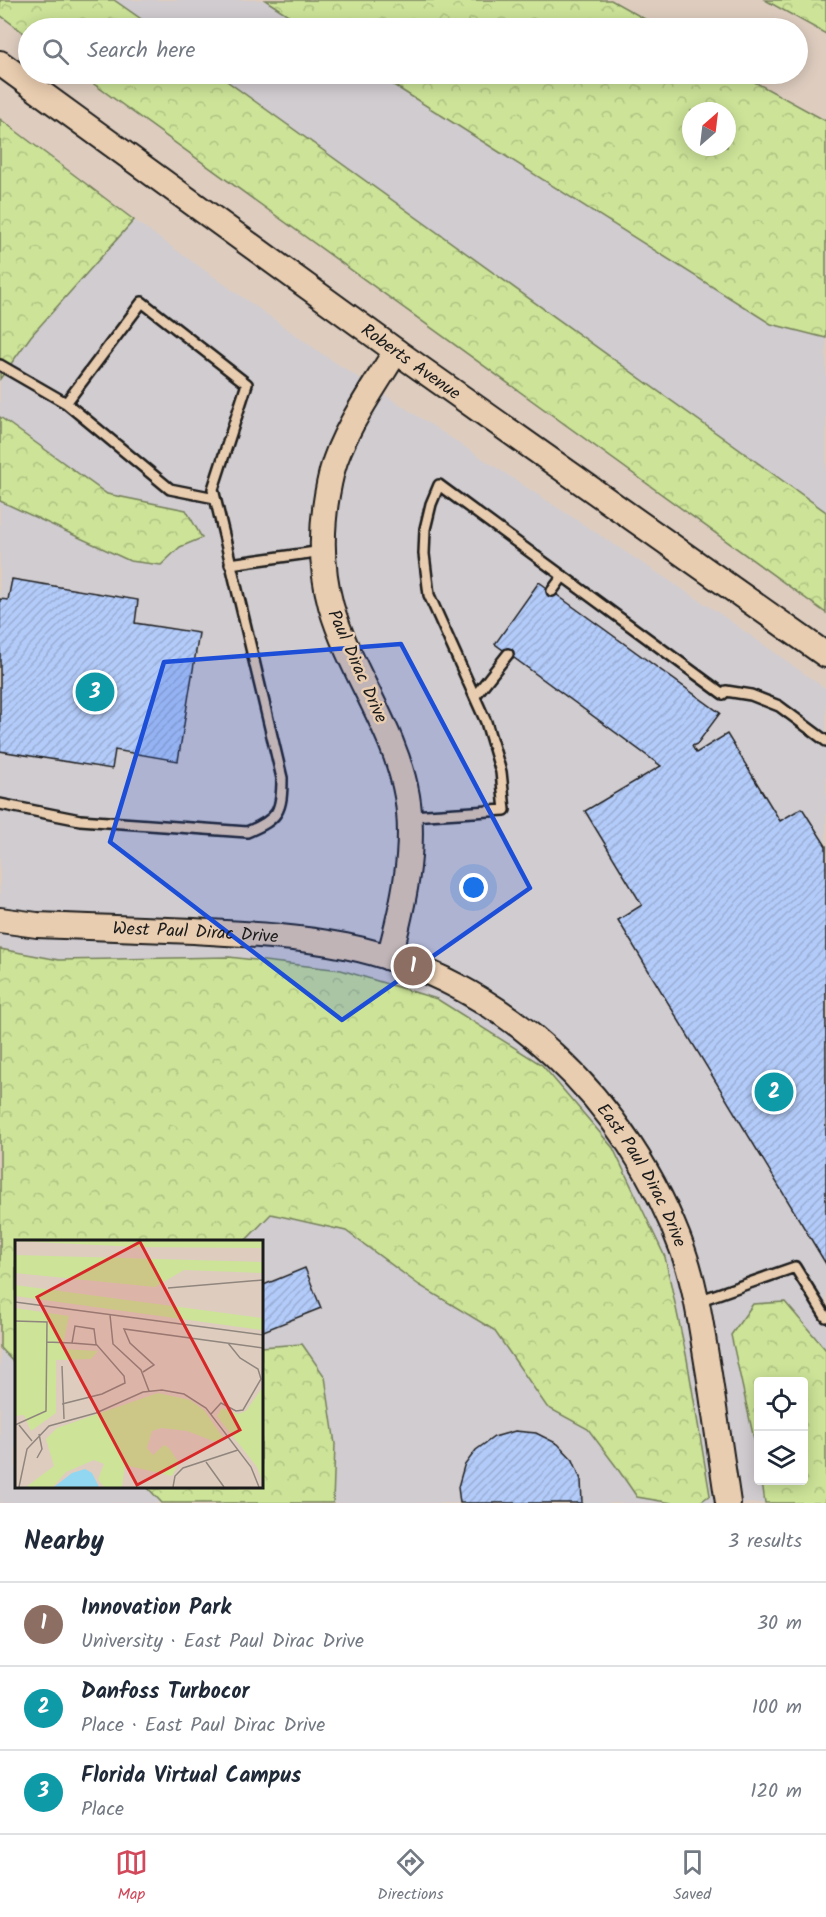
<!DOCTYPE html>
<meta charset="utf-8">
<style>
:root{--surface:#fff;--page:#f6f6f7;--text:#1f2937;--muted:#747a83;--line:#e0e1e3;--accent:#d1495b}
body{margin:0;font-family:Kalam,sans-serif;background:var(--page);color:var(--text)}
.controls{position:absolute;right:18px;bottom:18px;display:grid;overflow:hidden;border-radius:6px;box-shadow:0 3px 15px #0003}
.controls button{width:54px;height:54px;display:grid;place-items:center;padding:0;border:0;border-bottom:2px solid var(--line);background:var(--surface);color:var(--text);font:30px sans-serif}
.compass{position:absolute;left:682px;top:102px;width:54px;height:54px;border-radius:50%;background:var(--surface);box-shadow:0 3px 15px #0003;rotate:28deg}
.you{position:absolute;left:474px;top:888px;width:21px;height:21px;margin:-15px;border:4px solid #fff;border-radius:50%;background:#1a73e8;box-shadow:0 0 0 9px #1a73e833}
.badge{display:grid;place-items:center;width:39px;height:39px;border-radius:50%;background:var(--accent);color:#fff;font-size:20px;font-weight:700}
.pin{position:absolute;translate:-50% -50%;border:3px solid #fff;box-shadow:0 2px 6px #0006}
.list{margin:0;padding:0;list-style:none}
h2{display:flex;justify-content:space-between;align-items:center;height:78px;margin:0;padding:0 24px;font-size:26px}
h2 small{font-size:20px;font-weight:400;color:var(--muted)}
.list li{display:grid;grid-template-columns:39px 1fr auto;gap:18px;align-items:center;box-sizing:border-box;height:84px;padding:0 24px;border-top:2px solid var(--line)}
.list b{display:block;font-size:22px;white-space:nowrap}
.list p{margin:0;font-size:20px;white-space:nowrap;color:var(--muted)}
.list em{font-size:20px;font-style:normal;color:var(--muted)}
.icon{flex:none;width:33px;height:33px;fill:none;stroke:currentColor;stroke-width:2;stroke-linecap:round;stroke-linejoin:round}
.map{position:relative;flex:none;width:826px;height:1503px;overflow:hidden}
.search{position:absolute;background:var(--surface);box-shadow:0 3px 15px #0003;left:18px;right:18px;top:18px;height:66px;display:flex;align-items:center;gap:15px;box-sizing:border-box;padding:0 21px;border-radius:33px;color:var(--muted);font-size:22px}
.sheet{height:330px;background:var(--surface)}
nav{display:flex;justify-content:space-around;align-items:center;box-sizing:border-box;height:84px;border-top:2px solid var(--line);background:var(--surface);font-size:16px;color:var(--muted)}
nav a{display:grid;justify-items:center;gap:3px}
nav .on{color:var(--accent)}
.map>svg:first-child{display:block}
.built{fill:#d1ccd0;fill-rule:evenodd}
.forest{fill:url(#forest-crowns);stroke:#74805a;stroke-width:1.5;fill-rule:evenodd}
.building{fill:url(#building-hatch);stroke:#1c1c1c;stroke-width:1.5}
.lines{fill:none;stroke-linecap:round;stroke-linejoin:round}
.service-casing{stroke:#1c1c1c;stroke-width:14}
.tertiary-casing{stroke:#1c1c1c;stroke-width:28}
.service{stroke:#e9cdb0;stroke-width:9}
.tertiary{stroke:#e9cdb0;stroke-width:24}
.marked{fill:#1d4ed8;fill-opacity:0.2;stroke:#1d4ed8;stroke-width:4.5;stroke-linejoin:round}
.labels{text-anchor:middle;stroke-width:5;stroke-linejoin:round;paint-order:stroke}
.street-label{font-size:18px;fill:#1c1c1c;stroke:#e9cdb0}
.inset-road{fill:none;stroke:#90867e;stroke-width:1.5}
.view{fill:#d62828;fill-opacity:0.15;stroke:#d62828;stroke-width:3}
.inset-edge{fill:none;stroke:#1c1c1c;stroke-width:3}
</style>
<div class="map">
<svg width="826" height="1503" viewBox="0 0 826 1503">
<defs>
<pattern id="forest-crowns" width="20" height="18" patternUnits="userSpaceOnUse" patternTransform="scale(1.5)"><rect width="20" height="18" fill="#cce398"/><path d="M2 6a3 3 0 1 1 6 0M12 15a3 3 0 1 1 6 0" fill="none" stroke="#afc282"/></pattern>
<pattern id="building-hatch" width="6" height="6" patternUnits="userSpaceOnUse" patternTransform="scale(1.5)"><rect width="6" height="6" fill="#b3cbf9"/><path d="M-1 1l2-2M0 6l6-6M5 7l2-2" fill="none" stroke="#99aed5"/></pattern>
</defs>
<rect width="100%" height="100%" fill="#decdbf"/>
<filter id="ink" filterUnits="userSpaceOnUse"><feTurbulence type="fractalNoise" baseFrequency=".0167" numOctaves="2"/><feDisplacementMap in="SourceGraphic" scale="12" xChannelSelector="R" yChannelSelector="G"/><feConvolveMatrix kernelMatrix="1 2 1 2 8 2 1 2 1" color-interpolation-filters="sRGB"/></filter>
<g filter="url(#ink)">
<path class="built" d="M114 0H265L308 28H154Z
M217 74H376L771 324 826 338V512Z
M134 220 321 353 719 613 826 689V1503H0V363ZM16 1242H261V1486H16ZM758 1382H804V1480H758Z"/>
<path class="forest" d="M0 0H114L154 28H28V36L0 15Z
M265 0H611L661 28H308Z
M765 0H826V34Z
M80 74H217L826 512V613Z
M376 74H740L826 121V338L771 324ZM691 111H727V147H691Z
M0 119 134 220 31 336 0 379Z
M0 417 107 494 186 510 202 538 180 547 161 565 130 561 0 501Z
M0 949 59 960 229 957 341 970 437 999 542 1065 613 1148 665 1257 687 1359 710 1495 699 1503H672L637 1497 615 1465 588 1429 547 1407 494 1330 419 1285 346 1231 271 1214 244 1242H16V1365L0 1348Z
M785 1302 826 1350V1503H765L762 1481 804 1480V1382H758V1457L731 1335 753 1304Z
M302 1344 325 1377 335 1444 333 1503H162L147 1487 261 1486V1347Z"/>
<path class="building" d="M12 579 138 600 135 623 199 633 178 761 115 750 112 769 0 751V599L8 600Z
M539 582 720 713 697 744 692 746 696 753 727 734 780 821 802 808 826 846V1264L618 920 642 905 585 811 661 766 495 644Z
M305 1268 321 1308 261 1332V1286Z
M515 1431 536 1433 558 1444 573 1460 581 1480 582 1503H460L458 1487 464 1466 476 1450 494 1437Z"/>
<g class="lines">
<g class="service-casing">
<path id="service" d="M0 365 66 403
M230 564 323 551
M552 591 563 576
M475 696 508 654
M0 804 80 820 247 832C279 819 282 811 282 778L213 489 247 384 142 302 66 403 170 489 215 498
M411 816 505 810 501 772 486 722 429 595 424 554 425 529 431 504 439 485 723 694 726 691 751 695 779 706 826 741
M698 1301 795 1267 826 1317"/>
</g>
<g class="tertiary-casing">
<g id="tertiary">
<path id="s1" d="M0 63 396 351 826 655"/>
<path id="s2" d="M0 920 37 925C90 927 142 929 194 931 245 934 295 936 345 946 503 978 629 1101 683 1251 697 1290 702 1333 709 1374 715 1417 722 1460 728 1503"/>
<path d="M389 958C403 906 416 850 407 796 395 728 350 672 331 606 319 562 321 516 332 471 342 432 375 386 396 351"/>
</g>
</g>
<use href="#service" class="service"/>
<use href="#tertiary" class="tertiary"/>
</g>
</g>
<path class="marked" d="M401 644 530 888 342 1020 110 842 164 662Z"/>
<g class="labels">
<g class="street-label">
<text dy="6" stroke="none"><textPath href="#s1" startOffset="508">Roberts Avenue</textPath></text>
<text transform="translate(358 666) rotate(66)" y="6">Paul Dirac Drive</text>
<text dy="6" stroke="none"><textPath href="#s2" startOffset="196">West Paul Dirac Drive</textPath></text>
<text dy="6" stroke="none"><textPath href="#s2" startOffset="735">East Paul Dirac Drive</textPath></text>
</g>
</g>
<g transform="translate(15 1240)">
<rect width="248" height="248" fill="#decdbf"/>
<path d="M0 1H247L248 8 122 7ZM0 15 247 22V33L169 30 140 47 0 33ZM0 45 247 78V90L0 56ZM0 68 54 76 47 109 83 111 76 119 41 120V173L16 191 9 175 0 176ZM247 148V241L242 227 202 176 207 168 223 174 231 171ZM143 153 175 160 189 170 209 199 201 202 172 191 147 188 137 191 132 208 138 215 149 205 154 208 164 223 157 236 110 225 107 247H89L83 239 89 224 79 220 51 232 38 247H11L39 226 31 199 42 188Z" fill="#cce398"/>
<path d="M70 229 77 233 84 247H39L57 233Z" fill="#91d7f2"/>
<path class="inset-road" d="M153 48 248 40M0 62 248 95M95 75 98 104 126 130 134 151M0 81 32 82 31 171 0 185M32 102 57 103M47 126 49 179M128 132 139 125 115 103 109 89 248 108M47 164 87 154 110 143 109 136 81 104 79 89 60 86 57 103 82 105M196 174 206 163 221 171 228 170 246 139 243 129 225 118 213 103M4 185 17 201M22 218 27 209 24 194M191 222 209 247M4 247 12 209 34 186 81 173 128 152 147 150 169 154 191 168 236 227 244 247M158 247 160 236 168 228 223 210"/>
<path class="view" d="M125 2 225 190 122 245 22 57Z"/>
<rect width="248" height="248" class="inset-edge"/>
</g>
</svg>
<div class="controls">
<button><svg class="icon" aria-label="locate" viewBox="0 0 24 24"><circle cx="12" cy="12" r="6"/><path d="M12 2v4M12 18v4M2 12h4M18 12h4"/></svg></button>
<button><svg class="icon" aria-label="layers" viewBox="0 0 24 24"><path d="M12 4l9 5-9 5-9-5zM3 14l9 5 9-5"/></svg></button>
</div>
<svg class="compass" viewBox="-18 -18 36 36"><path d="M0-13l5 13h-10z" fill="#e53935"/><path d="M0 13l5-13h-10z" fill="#747a83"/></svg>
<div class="you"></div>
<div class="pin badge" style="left:413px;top:966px;background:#8d6e63">1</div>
<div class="pin badge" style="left:774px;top:1092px;background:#0f9aa8">2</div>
<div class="pin badge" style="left:95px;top:692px;background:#0f9aa8">3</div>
<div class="search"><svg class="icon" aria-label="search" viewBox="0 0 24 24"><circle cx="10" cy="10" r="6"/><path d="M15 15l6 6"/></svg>Search here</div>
</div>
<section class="sheet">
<h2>Nearby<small>3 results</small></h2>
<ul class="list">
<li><span class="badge" style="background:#8d6e63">1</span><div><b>Innovation Park</b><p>University · East Paul Dirac Drive</p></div><em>30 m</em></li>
<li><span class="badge" style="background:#0f9aa8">2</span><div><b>Danfoss Turbocor</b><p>Place · East Paul Dirac Drive</p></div><em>100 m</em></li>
<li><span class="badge" style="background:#0f9aa8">3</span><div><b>Florida Virtual Campus</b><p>Place</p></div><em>120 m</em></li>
</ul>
</section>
<nav>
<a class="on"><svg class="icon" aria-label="map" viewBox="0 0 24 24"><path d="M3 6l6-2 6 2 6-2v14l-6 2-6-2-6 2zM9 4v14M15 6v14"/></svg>Map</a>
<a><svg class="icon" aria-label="directions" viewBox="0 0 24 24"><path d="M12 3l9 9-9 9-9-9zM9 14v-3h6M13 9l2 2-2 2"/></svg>Directions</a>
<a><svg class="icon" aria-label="saved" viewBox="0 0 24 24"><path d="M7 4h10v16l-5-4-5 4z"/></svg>Saved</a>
</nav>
